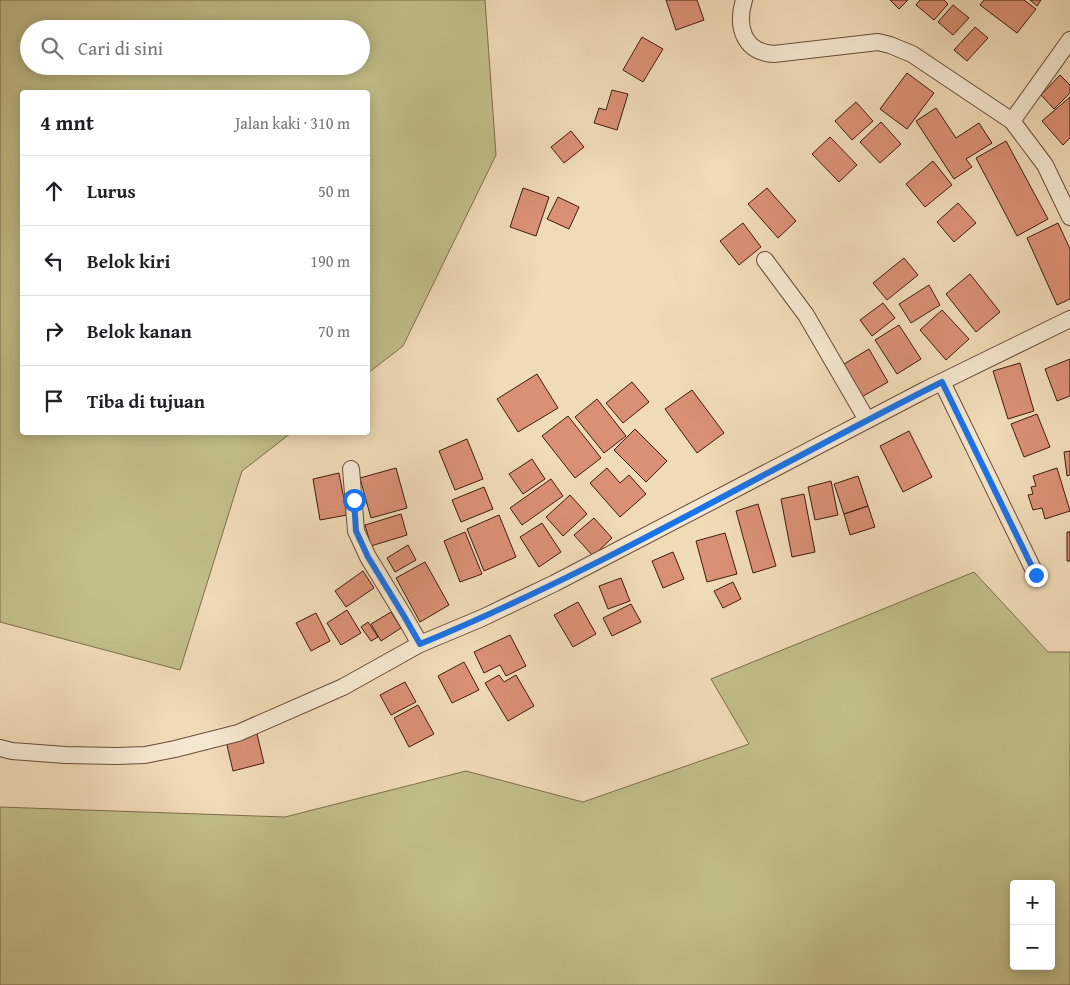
<!DOCTYPE html>
<html lang="id">
<meta charset="utf-8">
<style>
:root{--surface:#fff;--page:#f6f6f6;--text:#202124;--muted:#757577;--line:#e0e0e0}
body{margin:0;font-family:"Gentium Book Plus",serif;background:var(--page);color:var(--text)}
.controls{position:absolute;right:15px;bottom:15px;display:grid;overflow:hidden;border-radius:5px;box-shadow:0 2px 12px #0003}
.controls button{width:45px;height:45px;display:grid;place-items:center;padding:0;border:0;border-bottom:1px solid var(--line);background:var(--surface);color:var(--text);font:25px sans-serif}
.stop{position:absolute;width:15px;height:15px;margin:-11px;border:4px solid #1a73e8;border-radius:50%;background:#fff}
.stop.end{background:#1a73e8;border-color:#fff;box-shadow:0 1px 5px #0008}
.list{margin:0;padding:0;list-style:none}
h2{display:flex;justify-content:space-between;align-items:center;height:65px;margin:0;padding:0 20px;font-size:21px}
h2 small{font-size:16px;font-weight:400;color:var(--muted)}
.list li{display:grid;grid-template-columns:32px 1fr auto;gap:15px;align-items:center;box-sizing:border-box;height:70px;padding:0 20px;border-top:1px solid var(--line)}
.list b{display:block;font-size:19px;white-space:nowrap}
.list em{font-size:16px;font-style:normal;color:var(--muted)}
.icon{flex:none;width:28px;height:28px;fill:none;stroke:currentColor;stroke-width:2;stroke-linecap:round;stroke-linejoin:round}
.map{position:relative;flex:none;width:1070px;height:985px;overflow:hidden}
.search{position:absolute;background:var(--surface);box-shadow:0 2px 12px #0003;left:20px;top:20px;width:350px;height:55px;display:flex;align-items:center;gap:12px;box-sizing:border-box;padding:0 18px;border-radius:28px;color:var(--muted);font-size:19px}
.panel{position:absolute;background:var(--surface);box-shadow:0 2px 12px #0003;left:20px;top:90px;width:350px;height:345px;border-radius:5px}
.map>svg:first-child{display:block}
.green{fill:#c1be89;stroke:#806c4c;fill-rule:evenodd}
.building{fill:#da9075;stroke:#3f1b0f}
.lines{fill:none;stroke-linecap:round;stroke-linejoin:round}
.street-casing{stroke:#6b4b39;stroke-width:18}
.street{stroke:#f5e8d0;stroke-width:16}
.route{stroke:#1a73e8;stroke-width:6}
</style>
<div class="map">
<svg width="1070" height="985" viewBox="0 0 1070 985">
<rect width="100%" height="100%" fill="#f0dbb7"/>
<filter id="stains"><feTurbulence type="fractalNoise" baseFrequency=".004" numOctaves="4"/><feColorMatrix values="0 0 0 0 .2 0 0 0 0 .09 0 0 0 0 .02 0 0 0 .5 -.17"/></filter>
<radialGradient id="worn" r=".72"><stop offset=".6" stop-color="#630" stop-opacity="0"/><stop offset="1" stop-color="#630" stop-opacity=".3"/></radialGradient>
<path class="green" d="M0 0H485L496 155 403 346 368 373V92H22V432L291 433 242 471 180 670 0 622ZM29 29H361V66H29Z
M974 572 1048 652H1070V985H0V807L285 817 466 771 583 802 749 744 711 679ZM1014 884H1051V966H1014Z"/>
<path class="building" d="M666 0H697L704 20 676 30Z
M890 0H908L899 9Z
M920 0H944L948 4 934 20 916 5Z
M984 0H1024L1036 9 1017 33 980 5Z
M1030 0H1041L1037 6Z
M953 5 969 18 953 35 938 22Z
M975 27 988 38 967 61 954 50Z
M642 37 663 49 643 82 623 70Z
M907 73 934 93 907 129 880 109Z
M1060 75 1070 85V93L1054 109 1041 95Z
M612 90 628 94 617 130 594 123 599 108 606 110Z
M1070 97V138L1063 145 1042 121Z
M856 102 873 121 852 140 835 121Z
M936 108 956 138 979 123 992 143 966 159 972 167 954 179 916 121Z
M881 122 901 144 880 163 860 142Z
M571 131 584 147 564 163 551 147Z
M830 137 857 165 839 182 812 154Z
M1006 141 1048 219 1017 236 976 158Z
M933 161 952 185 925 207 906 184Z
M523 188 549 197 536 236 510 227Z
M767 188 796 221 778 238 748 204Z
M558 197 579 207 569 229 547 219Z
M958 203 976 223 954 242 937 222Z
M743 223 761 247 739 265 720 241Z
M1058 223 1070 249V299L1057 305 1027 238Z
M904 258 918 275 887 300 873 283Z
M970 274 1000 312 976 332 946 294Z
M929 285 940 305 911 323 899 304Z
M883 303 895 318 872 336 860 320Z
M942 310 969 339 946 360 920 330Z
M899 325 921 359 897 374 875 340Z
M869 349 888 382 858 399 839 367Z
M1070 359V396L1057 401 1045 369Z
M1020 363 1034 411 1008 419 993 371Z
M537 374 558 408 518 432 497 399Z
M632 382 649 402 623 423 606 403Z
M692 390 724 433 697 453 665 409Z
M597 399 626 436 604 453 575 417Z
M1037 414 1050 447 1024 457 1011 424Z
M568 416 601 458 575 478 542 436Z
M635 429 667 461 646 482 614 450Z
M909 431 932 477 903 492 880 446Z
M467 439 483 479 455 490 439 451Z
M1070 451V475L1067 476 1064 452Z
M532 459 545 479 523 494 509 474Z
M396 468 407 508 371 518 360 478Z
M607 468 620 483 629 475 646 494 620 517 590 483Z
M1057 468 1070 511 1045 519 1042 508 1033 510 1028 495 1033 494 1031 487 1036 486 1033 476Z
M339 473 347 515 320 520 313 479Z
M858 476 868 506 844 514 834 484Z
M551 479 563 496 522 525 510 508Z
M831 481 838 515 815 520 808 487Z
M484 487 493 509 461 522 452 500Z
M804 494 815 552 792 557 781 499Z
M570 495 587 514 563 536 546 517Z
M758 504 776 566 753 573 736 511Z
M868 506 875 527 850 535 844 514Z
M401 514 407 535 371 546 365 525Z
M499 515 516 557 484 571 467 529Z
M594 518 612 538 593 556 574 535Z
M542 523 561 552 539 567 520 537Z
M465 532 482 574 460 582 444 541Z
M1067 532H1070V561H1067Z
M725 533 737 574 707 582 696 541Z
M408 545 416 560 395 572 387 558Z
M673 552 684 579 663 588 652 561Z
M425 562 449 605 420 622 396 578Z
M363 571 374 588 346 607 335 591Z
M621 578 630 601 608 609 599 586Z
M733 582 741 599 723 608 714 591Z
M578 602 596 634 573 647 554 615Z
M631 604 641 622 612 636 603 618Z
M347 610 361 633 341 645 327 623Z
M391 612 401 628 381 641 371 624Z
M316 613 330 641 311 651 296 623Z
M368 622 378 637 371 641 361 627Z
M510 635 526 666 506 676 500 665 484 673 474 652Z
M464 662 479 690 452 703 438 676Z
M499 675 504 682 516 675 534 706 508 721 485 683Z
M405 682 416 702 391 715 380 695Z
M418 705 434 734 409 747 394 718Z
M257 734 264 763 233 771 226 741Z"/>
<g class="lines">
<g class="street-casing">
<path id="street" d="M744 0C736 26 743 52 774 54L878 42 890 45 912 54 1012 121 1045 165 1070 217
M1012 121 1070 40
M765 260 806 315 867 420
M942 382 1036 575
M351 469 356 531 368 557 404 616 420 644
M0 748 12 751 65 755 116 756 145 755 175 749 238 733 343 687 420 644 482 618 555 583 927 389 1070 319"/>
</g>
<use href="#street" class="street"/>
</g>
<g class="lines">
<path class="route" d="M354 500 356 531 368 557 404 616 420 644C600 570 768 469 942 382L1036 575"/>
</g>
<rect width="100%" height="100%" filter="url(#stains)"/>
<rect width="100%" height="100%" fill="url(#worn)"/>
</svg>
<div class="controls">
<button>+</button>
<button>−</button>
</div>
<div class="stop" style="left:354px;top:500px"></div>
<div class="stop end" style="left:1036px;top:575px"></div>
<div class="search"><svg class="icon" aria-label="search" viewBox="0 0 24 24"><circle cx="10" cy="10" r="6"/><path d="M15 15l6 6"/></svg>Cari di sini</div>
<section class="panel">
<h2>4 mnt<small>Jalan kaki · 310 m</small></h2>
<ul class="list">
<li><svg class="icon" aria-label="ahead" viewBox="0 0 24 24"><path d="M12 20V5M6 11l6-6 6 6"/></svg><div><b>Lurus</b></div><em>50 m</em></li>
<li><svg class="icon" aria-label="left" viewBox="0 0 24 24"><path d="M17 20v-9H6M10 6l-5 5 5 5"/></svg><div><b>Belok kiri</b></div><em>190 m</em></li>
<li><svg class="icon" aria-label="right" viewBox="0 0 24 24"><path d="M7 20v-9h11M14 6l5 5-5 5"/></svg><div><b>Belok kanan</b></div><em>70 m</em></li>
<li><svg class="icon" aria-label="arrive" viewBox="0 0 24 24"><path d="M6 21V4h12l-3 4 3 4H6"/></svg><div><b>Tiba di tujuan</b></div></li>
</ul>
</section>
</div>
